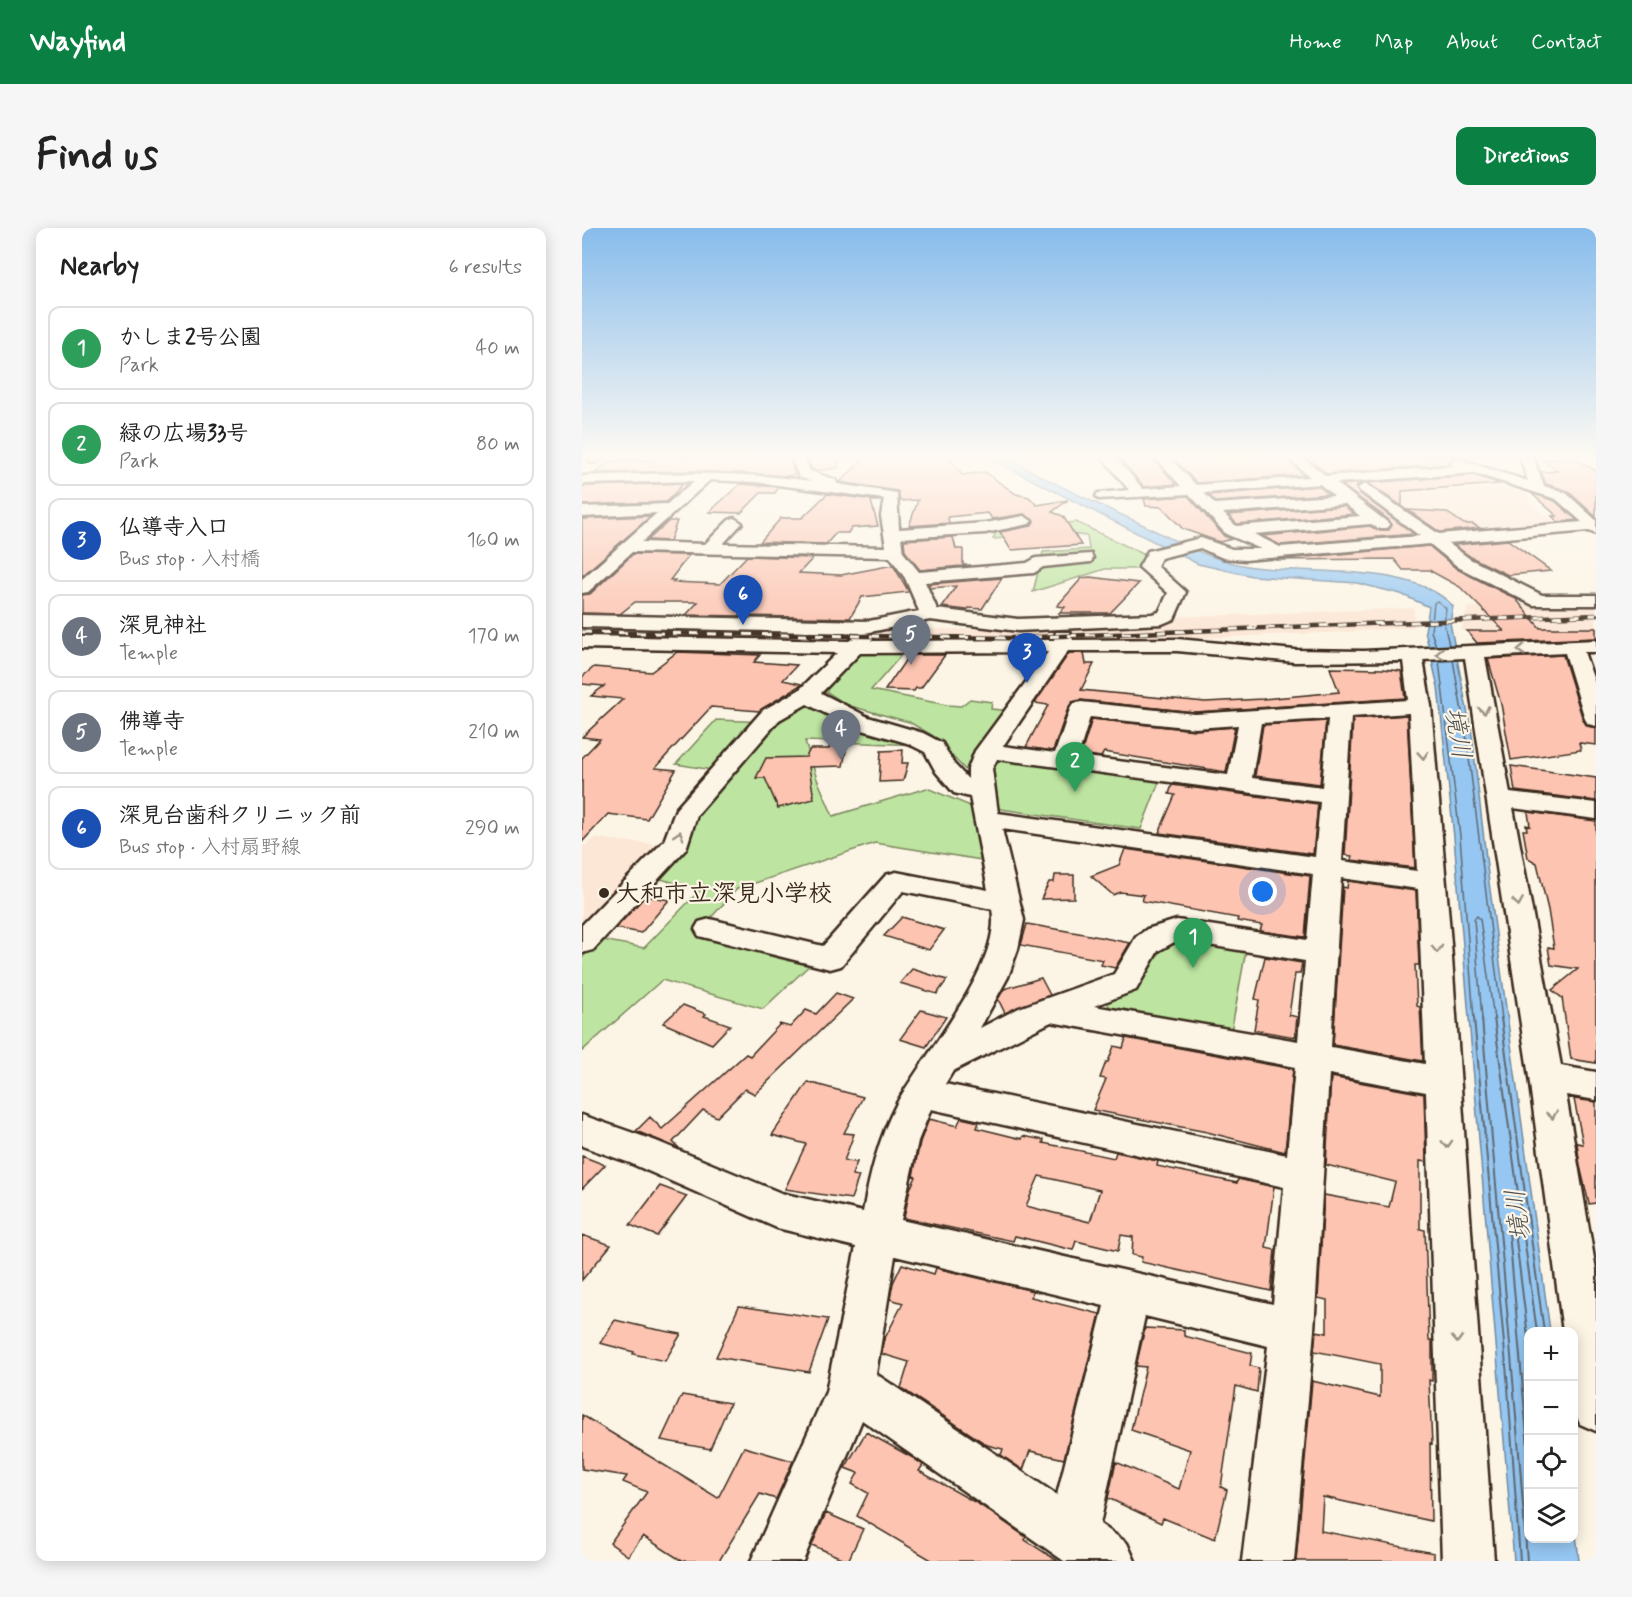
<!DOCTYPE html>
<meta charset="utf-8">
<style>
:root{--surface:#fff;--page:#f6f6f6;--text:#222;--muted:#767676;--line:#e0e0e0;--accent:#0b8043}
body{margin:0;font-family:Mynerve,"Klee One",sans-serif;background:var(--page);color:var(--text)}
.controls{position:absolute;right:18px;bottom:18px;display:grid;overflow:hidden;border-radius:12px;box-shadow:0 3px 15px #0003}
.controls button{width:54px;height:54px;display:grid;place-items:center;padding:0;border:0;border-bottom:2px solid var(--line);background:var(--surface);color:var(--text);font:30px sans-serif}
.you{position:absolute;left:681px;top:664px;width:21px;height:21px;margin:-15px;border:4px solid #fff;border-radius:50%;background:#1a73e8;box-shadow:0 0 0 9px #1a73e833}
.badge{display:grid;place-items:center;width:39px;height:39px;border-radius:50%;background:var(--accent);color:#fff;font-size:20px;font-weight:700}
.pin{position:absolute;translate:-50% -50px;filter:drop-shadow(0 2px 3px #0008)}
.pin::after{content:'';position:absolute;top:32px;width:21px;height:18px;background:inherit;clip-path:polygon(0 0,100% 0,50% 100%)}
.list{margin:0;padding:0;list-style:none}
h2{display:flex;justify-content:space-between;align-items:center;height:78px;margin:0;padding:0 24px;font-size:26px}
h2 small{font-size:20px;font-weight:400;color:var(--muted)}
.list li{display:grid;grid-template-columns:39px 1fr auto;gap:18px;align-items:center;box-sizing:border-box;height:84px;margin:0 12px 12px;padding:0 12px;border:2px solid var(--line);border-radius:12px}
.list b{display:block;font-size:22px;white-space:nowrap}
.list p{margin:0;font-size:20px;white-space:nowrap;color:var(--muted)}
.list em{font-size:20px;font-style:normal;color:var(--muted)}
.icon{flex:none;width:33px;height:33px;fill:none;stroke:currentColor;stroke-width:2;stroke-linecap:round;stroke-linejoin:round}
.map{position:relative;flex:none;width:1014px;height:1333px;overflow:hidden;border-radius:12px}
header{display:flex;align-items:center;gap:36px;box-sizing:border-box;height:84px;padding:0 30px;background:var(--accent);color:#fff}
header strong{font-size:28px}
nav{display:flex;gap:33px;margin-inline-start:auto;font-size:21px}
.intro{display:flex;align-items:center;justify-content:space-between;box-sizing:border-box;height:144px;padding:0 36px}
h1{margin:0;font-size:42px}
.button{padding:15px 27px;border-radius:12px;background:var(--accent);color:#fff;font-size:21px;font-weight:700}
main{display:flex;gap:36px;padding:0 36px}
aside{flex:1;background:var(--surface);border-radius:12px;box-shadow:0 3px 15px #0003}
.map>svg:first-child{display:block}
.built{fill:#fce6d5}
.green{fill:#bde4a0;stroke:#7c875f;stroke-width:1.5}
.water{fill:#95c7f2;stroke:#71889d;stroke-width:1.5}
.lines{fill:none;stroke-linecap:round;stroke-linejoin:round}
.shore-far1{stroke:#5f6973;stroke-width:1.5}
.shore{stroke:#5f6973;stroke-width:2}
.river{fill:#95c7f2;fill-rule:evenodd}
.building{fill:#fcc4b1;stroke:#3b2a1e;stroke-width:1.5;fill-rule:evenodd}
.minor-casing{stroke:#3b2a1e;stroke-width:5}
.minor{fill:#fcf5e5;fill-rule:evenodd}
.rail-casing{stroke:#3b2a1e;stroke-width:4.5}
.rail{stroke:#fcf5e5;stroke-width:3;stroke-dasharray:9;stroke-linecap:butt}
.oneway{stroke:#9c9082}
.poi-dot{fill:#3b2a1e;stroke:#fcf5e5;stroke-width:2}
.labels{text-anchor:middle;stroke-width:4.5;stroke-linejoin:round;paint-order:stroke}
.poi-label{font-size:24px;font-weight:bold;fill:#3b2a1e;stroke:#fcf5e5;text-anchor:start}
.water-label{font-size:26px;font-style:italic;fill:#525153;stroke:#fcf5e5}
</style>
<header>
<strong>Wayfind</strong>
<nav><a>Home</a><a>Map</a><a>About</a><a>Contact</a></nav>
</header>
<div class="intro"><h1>Find us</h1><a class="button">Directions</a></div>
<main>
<aside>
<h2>Nearby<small>6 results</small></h2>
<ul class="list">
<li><span class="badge" style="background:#2e9e5b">1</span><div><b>かしま2号公園</b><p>Park</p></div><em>40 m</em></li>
<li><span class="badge" style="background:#2e9e5b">2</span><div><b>緑の広場33号</b><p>Park</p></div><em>80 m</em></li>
<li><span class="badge" style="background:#1a4fb4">3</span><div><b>仏導寺入口</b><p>Bus stop · 入村橋</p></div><em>160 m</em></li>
<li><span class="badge" style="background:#6b7280">4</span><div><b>深見神社</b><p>Temple</p></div><em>170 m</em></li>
<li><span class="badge" style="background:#6b7280">5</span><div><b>佛導寺</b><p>Temple</p></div><em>210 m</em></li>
<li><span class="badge" style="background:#1a4fb4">6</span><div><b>深見台歯科クリニック前</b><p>Bus stop · 入村扇野線</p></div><em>290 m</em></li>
</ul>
</aside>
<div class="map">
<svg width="1014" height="1333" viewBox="0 0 1014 1333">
<rect width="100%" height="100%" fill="#fcf5e5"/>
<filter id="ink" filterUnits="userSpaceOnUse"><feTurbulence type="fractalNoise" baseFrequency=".0167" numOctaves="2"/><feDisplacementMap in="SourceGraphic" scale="12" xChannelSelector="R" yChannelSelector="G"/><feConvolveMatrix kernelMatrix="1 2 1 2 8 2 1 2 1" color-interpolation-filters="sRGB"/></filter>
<g filter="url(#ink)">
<path class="built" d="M894 242 952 261 945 264 947 274 960 285 981 297 851 307 774 251Z
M1014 373V399L879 403 886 379Z
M832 380V399L764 404 600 411 486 412 483 400 593 389Z
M0 397 280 405 276 414 0 411Z
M335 401H470L473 412 286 415 290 404Z
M13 610 87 618 0 708V617H5Z"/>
<path class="green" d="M494 294 563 327 561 338 556 341H523L451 364 461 324 507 321 505 308 486 306 411 311 414 304Z
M305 422 323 423 289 462 365 477 379 478 388 471 410 474 409 481 429 483 393 552 350 507 327 494 265 477 244 463 274 427Z
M224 471 342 517 223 513 235 551 251 588 345 560 391 579 406 633 293 615 155 661 114 706 231 734 181 781 80 752 0 823V730L16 711 62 720 118 662 68 648 107 586 148 545 94 536 134 492 187 494Z
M410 526 579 549 559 601 412 580Z
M592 707 664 722 650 799 642 802 533 784 528 780 524 771 577 714Z"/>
<path class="water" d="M405 229H425C465 253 509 273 551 292 589 310 623 331 665 338 721 348 830 333 871 378L868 395 890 507 906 647 968 1103 946 1104V1310H992V1288L997 1333H932L872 609 856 459 843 403 847 379 819 366 775 355 670 348 616 336Z"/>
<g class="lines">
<path class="shore-far1" d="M854 418 849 403 852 375 855 373 864 380 862 395 867 417
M871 432 884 507 920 791
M857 433 878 608 892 791
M900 791 892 691 895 688 898 691 912 791"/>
<path class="shore" d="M892 790 926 1159 938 1333
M900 790C914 971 933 1152 945 1333
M912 790 955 1104
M919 790 962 1104
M946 1109 933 1004 929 1001 927 1004 946 1219"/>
<path class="river" d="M411 229H447L445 233 412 236 409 232Z"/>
</g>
<path class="building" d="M74 229H207L213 246 207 248 115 243 13 245 28 233 71 232Z
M225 229H256V240L234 243 230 241Z
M284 229H367L380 247 403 244 434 266 447 269 455 277 486 272 470 284 481 288 499 317 429 322 418 304 449 298 452 293 442 286 410 291 406 285 366 289 367 295 327 298 336 272 318 273 315 263 258 254Z
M590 229H703L722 247 615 255Z
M724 229H873L866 236 745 246Z
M571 230V231L594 256 562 259 539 232Z
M991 230 1014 243V289L986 263 964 256 959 244 975 243 961 232Z
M892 247 918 256 820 263V278L786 255Z
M106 255 101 256 84 274 0 277V258Z
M780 255 774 259 777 265 832 306 698 317 680 308 788 298 795 302H807L810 297 807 292 760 257Z
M158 256 197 259 193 265H179L159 285 127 284Z
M737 258 746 266 634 274 627 267Z
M949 265 973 273 995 292 976 294 970 288H975Z
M245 266 299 273H289L296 298 269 300 266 305H254L244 316 178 314 199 290H220Z
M606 268 642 308 650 311 638 314 601 301 580 279 564 278 562 271Z
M762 278 772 286 655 296 646 287Z
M826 282 864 284 882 296H891L898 300 858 304Z
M69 288 0 348V291Z
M87 293H95L88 313 66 312Z
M371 309 374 321H381V337H389L338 342 323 323 322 312Z
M926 312 969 343 926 347 889 329 872 317Z
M847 318 875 341 934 371 958 400H1014V410L895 415 885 403H922L878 359 847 342H821L812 331 692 332Z
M51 326 107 327 88 352H93L91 354 138 356 165 328 231 330 217 345 259 347 311 337 327 364 280 369 268 390 104 387 116 374H53L38 386 0 385V367L8 366Z
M508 349 557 355 528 385H477L483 379 475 378 500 350Z
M420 350 400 381 387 380 385 382 360 379 374 358 348 360 346 356Z
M95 424 178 427 172 434 215 437 201 452 220 456 177 483 129 479 73 540 94 542 65 591 26 586 0 614V530L18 511 0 509 41 471 9 468 22 458 0 456V449L12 439 69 444Z
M487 425H502L504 436H512L499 462 623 474 681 471 757 464 748 440 801 441 819 443 823 470 613 484 498 472 490 474 486 480 471 523 444 519 466 477 453 475Z
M327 427H363L339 460H334L332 463 303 462Z
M981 427 1001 492 1005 498 1014 500V517L997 515 999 522 929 532 919 476 906 431Z
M825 487 833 640 769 632 770 628 763 627 771 491Z
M510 491 613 502 653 499 644 544 522 524 519 529 499 526Z
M744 493 738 556 673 548 681 497Z
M249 512H266L261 538 227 539 232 571 196 580 183 550H174L184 530 224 529 228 521H247Z
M321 522 320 535H326L321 553 297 554 299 523Z
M929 538 1014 550V573L933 563Z
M590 557 736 576 731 626 577 605 593 567 587 566Z
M946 584 1014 593V835L989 831 980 770 970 762 996 741 969 737 966 719 972 720 966 682 955 635 946 630 941 602H945L944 597 948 598Z
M543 621 728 648 723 709 678 703 680 697 655 693 656 690 560 673 562 667 538 664 531 667 509 648 537 637Z
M473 647H492V670L459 671 467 654H472Z
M766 653 834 663 837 737H833L835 778 838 779 841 833 751 817 761 659 765 660Z
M63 668 87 672 59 705 34 700Z
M320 689 362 702 347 722 302 708Z
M445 696 502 706 548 715 533 740 519 737 521 732 439 717Z
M683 729 720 735 718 746H713L707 787 715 789 713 809 672 802 677 772 673 771Z
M330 741 365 752 355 766 318 755Z
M459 750 468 767 423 785 416 771 422 761Z
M254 765 271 771 173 866 163 861 135 889 121 882 91 914 98 921 54 903 68 889 80 901 164 826 168 828 198 796 208 799 224 782 234 786Z
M101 777 124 786 122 788 148 797 130 816 81 795Z
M339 782 364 789 344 819 318 811Z
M544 810 711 841 703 924 625 904 511 882 524 851 518 850 524 834H526L532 818 541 820Z
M749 849 842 866 844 934 838 933V1001L843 1002 847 1112H850V1153L847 1152 850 1216 848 1215 849 1293 741 1269 739 1303 852 1325V1333H714L730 1153 798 1169V1136L732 1123 734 1103 745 1105V1072L736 1070 742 967 807 979 813 954 744 937Z
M226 854 281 869 262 905 272 906 262 933 275 934 270 947 277 948 269 971 203 961 224 916 190 907Z
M992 871 1014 874V975L1007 976 998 938 995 915 1001 916Z
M379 890 397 894 395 900 440 911 441 908 462 912 461 915 532 930 534 924 576 933 575 938 655 955 656 951 692 959 684 1020 693 1022 689 1063 559 1034 560 1029 550 1027 551 1009 539 1007 536 1023 494 1013 491 1022 433 1008 431 1013 322 990 328 961 334 949 331 948 338 914 347 891 375 898ZM457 948 518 962 508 994 444 978Z
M0 928 23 937 0 961Z
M78 958 105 968 75 1008 48 997Z
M0 1007 29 1017 0 1052Z
M320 1036 352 1046 354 1040 451 1063 449 1069 518 1086 482 1231 448 1223 441 1242 419 1227 421 1221 405 1217 319 1160 327 1134 300 1126 301 1114 321 1075 308 1071 311 1055Z
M157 1078 246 1091 227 1144 134 1129Z
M33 1092 67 1100 99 1106 83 1133 51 1126 52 1124 18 1115Z
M563 1100 602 1102V1108L670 1125 668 1138 677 1140 675 1164 654 1158 639 1259 645 1262 633 1311 581 1290 579 1295 526 1270 534 1234 597 1261 608 1222 549 1202 564 1139 554 1138Z
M100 1167 148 1175 128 1221 79 1212Z
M0 1187 136 1270 162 1219 211 1233 194 1271 178 1266 137 1333H100L61 1308 46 1328 28 1315 65 1264 41 1254 45 1248 0 1241Z
M284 1204 331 1230 341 1237 337 1243 398 1277 444 1309 443 1312 476 1333H351L275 1288 286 1265 270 1256 276 1245 263 1240Z
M244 1285 281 1301 266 1333 230 1317Z"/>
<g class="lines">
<g class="minor-casing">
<path id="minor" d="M8 229H21L13 235 8 234Z
M209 229H222L228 243 254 252 255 256 315 265 317 301 403 295 442 288 450 293 447 296 403 305 319 310 321 324 337 344 445 335 454 330 509 326 511 330 509 334 461 339 452 345 343 354 355 381 436 391 570 386 577 384 586 365 557 339 566 323 619 310 650 321H679L644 306 607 266 516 271 514 268 516 265 547 262 520 229H533L561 261 599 258 573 229H587L614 257 728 249 705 229H720L744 248 872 238 868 235 875 231 946 253 938 229H951L962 258 984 265 1014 292V306L1007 303 866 315 888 331 960 367H1014V377H951L876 339 848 316 663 332 641 330 618 320 579 330 575 338 604 364 592 391 580 396 436 403 348 392 283 405 288 406 291 410 289 413 472 412 474 404H488L491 412 595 411 713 422 782 423 1014 412V424H1002L1014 458V498L1006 496 1003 491 983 425 903 429 928 565 1014 575V591L931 580 979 838 1014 844V872L984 867 1014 1042V1203L998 1196 992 1182V1104H981L947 849 883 430 841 432 849 478 869 716 912 1333H860L844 864 747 846 732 1102 712 1333H660L686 1118 563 1088 518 1296 545 1315 553 1333H482L280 1192 221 1333H169L244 1164 274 1019 195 1000 48 935 0 918V887L74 913 199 965 281 984C288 946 297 909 315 875 342 826 421 736 410 681L321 663 259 738 248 741 117 708 113 701 117 694 128 691 241 718 304 647 314 644 406 662 388 569 372 565 354 544 343 524 325 515 270 499 225 476 197 492 115 587 104 621 11 722 0 725V697L82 613 94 581 181 482 217 462 255 425 0 420V408L267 413 279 405 0 399V387L287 393 337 383 323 350 308 329 50 324 6 364 0 365V351L75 285 0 289V279L85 276 112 253 0 256V248C78 245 153 243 230 253L217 249ZM892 245 974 271 1000 294 857 306 783 256 776 260 778 263 838 308 698 319 672 306 789 296 795 300H805L808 297 805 294 754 255ZM128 252 173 254 302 271 299 288 304 319 141 316 160 295 152 290 147 292 123 316 60 314ZM738 256 752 268 633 276 622 265ZM763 276 778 288 654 298 641 285ZM486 423H595L713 434 821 433 826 472 613 486 499 474 491 476 488 481 473 525 421 518ZM466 424 393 523 386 541V551L372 536 360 515 341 505 286 489 239 465 278 425ZM827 485 835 643 760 633 769 489ZM508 489 613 500 656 497 646 547 496 528ZM746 491 740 559 670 550 679 495ZM415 531 738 574 733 629 416 585 410 541ZM420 601 731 646 725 712 595 692 565 701 554 709 532 746 437 780 398 800 426 749 436 721 442 692ZM759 650 836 661 843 836 749 819ZM596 712 723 733 716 813 512 778 554 762 576 723ZM469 794 713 839 705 927 363 856 371 843ZM349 881 702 959 691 1076 319 992 336 913ZM313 1028 522 1078 475 1267 294 1146Z"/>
</g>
<use href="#minor" class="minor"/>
<g class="rail-casing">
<path id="rail" d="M0 404 428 410 1014 387"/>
</g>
<use href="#rail" class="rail"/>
</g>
<defs><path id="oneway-chevron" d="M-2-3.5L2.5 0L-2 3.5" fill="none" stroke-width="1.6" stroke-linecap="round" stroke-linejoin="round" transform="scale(1.5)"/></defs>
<g class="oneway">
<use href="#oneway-chevron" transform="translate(939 422) rotate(177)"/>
<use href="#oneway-chevron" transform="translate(858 426) rotate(177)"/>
<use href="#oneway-chevron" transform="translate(902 482) rotate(80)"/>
<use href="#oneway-chevron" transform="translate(841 527) rotate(86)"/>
<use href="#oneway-chevron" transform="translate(97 607) rotate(-73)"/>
<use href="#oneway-chevron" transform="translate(936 674) rotate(81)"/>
<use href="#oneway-chevron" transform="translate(855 721) rotate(87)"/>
<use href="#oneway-chevron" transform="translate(970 887) rotate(81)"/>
<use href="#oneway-chevron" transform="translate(865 916) rotate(87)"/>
<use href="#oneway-chevron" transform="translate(875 1111) rotate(87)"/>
</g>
</g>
<linearGradient id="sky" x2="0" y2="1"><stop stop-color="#87bcec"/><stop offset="0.55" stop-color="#fefaf3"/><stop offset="1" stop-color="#fefaf3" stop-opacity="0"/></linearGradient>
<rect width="1014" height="416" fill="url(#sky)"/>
<circle class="poi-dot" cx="22" cy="665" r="6"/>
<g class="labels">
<g class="poi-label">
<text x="34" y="673">大和市立深見小学校</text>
</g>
<g class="water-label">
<text transform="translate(877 505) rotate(81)" y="9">境川</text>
<text transform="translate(935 987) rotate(-97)" y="9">境川</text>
</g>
</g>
</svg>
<div class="controls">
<button>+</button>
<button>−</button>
<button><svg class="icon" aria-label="locate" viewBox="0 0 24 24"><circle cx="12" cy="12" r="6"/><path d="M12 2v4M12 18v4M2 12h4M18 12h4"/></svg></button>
<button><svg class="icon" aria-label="layers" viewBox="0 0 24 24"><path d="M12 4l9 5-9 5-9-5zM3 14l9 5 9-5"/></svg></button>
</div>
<div class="you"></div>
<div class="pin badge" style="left:611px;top:740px;background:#2e9e5b">1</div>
<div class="pin badge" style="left:493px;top:564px;background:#2e9e5b">2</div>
<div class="pin badge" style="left:445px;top:455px;background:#1a4fb4">3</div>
<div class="pin badge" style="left:259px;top:532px;background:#6b7280">4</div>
<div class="pin badge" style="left:329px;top:437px;background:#6b7280">5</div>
<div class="pin badge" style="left:161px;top:397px;background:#1a4fb4">6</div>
</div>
</main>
